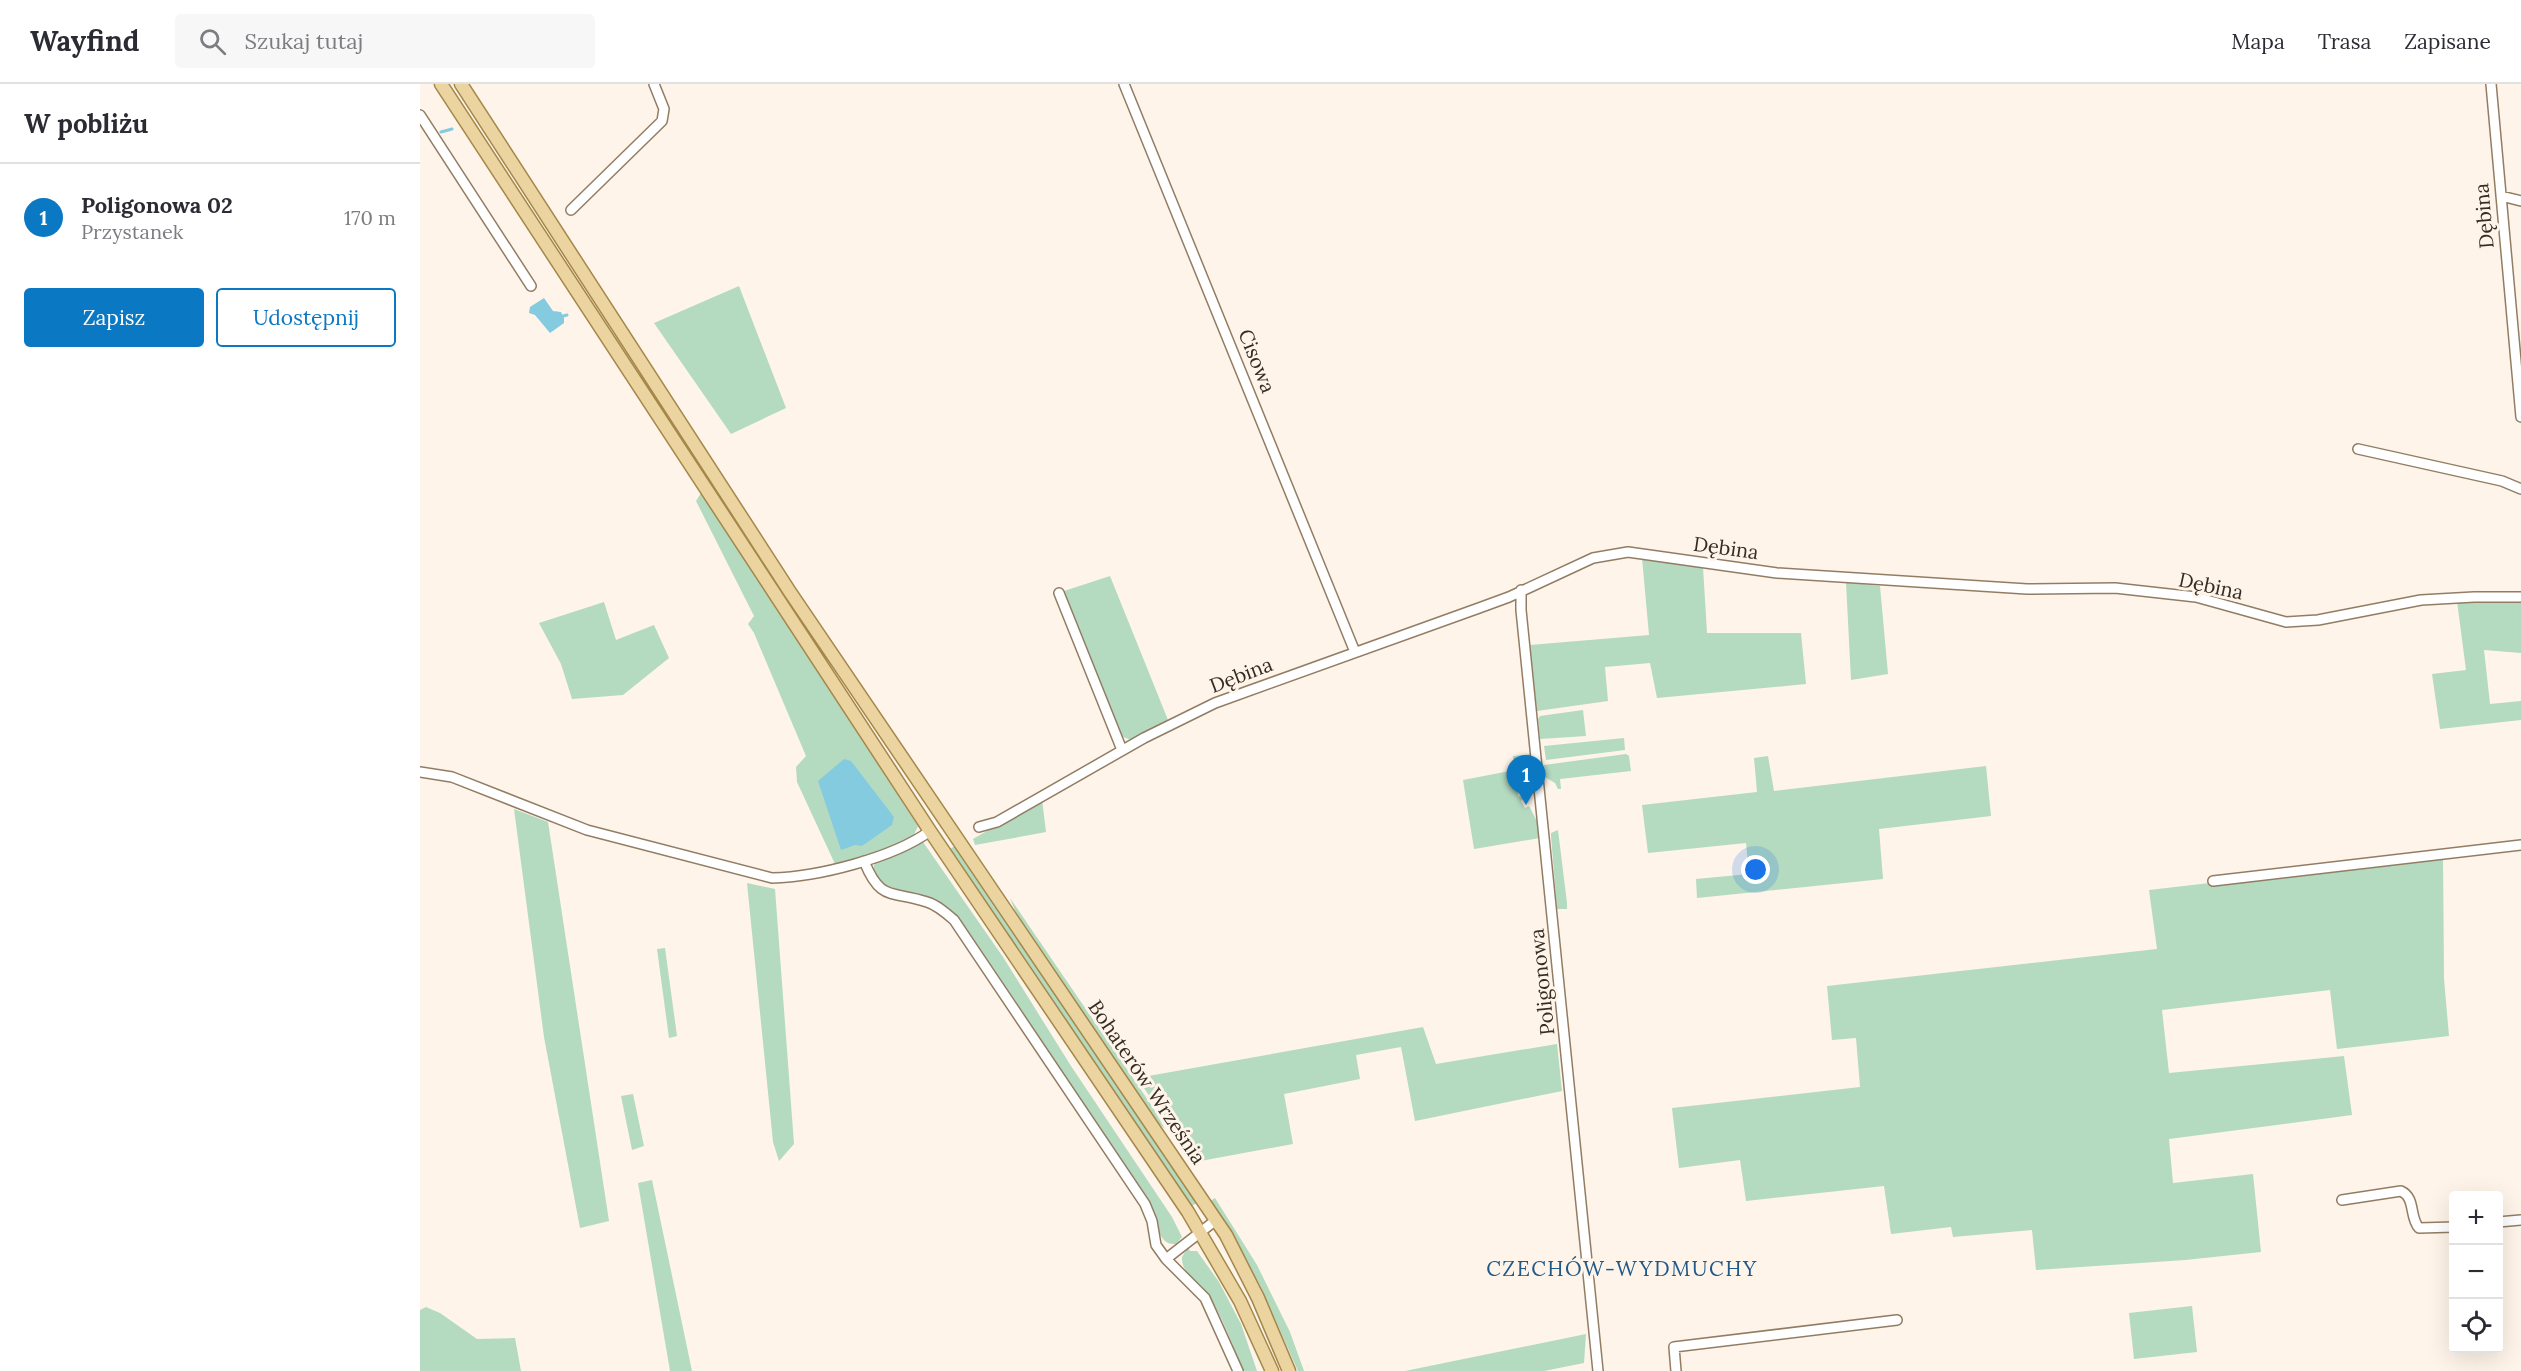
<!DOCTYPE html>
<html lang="pl">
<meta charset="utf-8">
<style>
:root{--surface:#fff;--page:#f7f7f7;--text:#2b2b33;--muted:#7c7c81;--line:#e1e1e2;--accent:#0b78c3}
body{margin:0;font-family:Lora,serif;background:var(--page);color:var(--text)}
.controls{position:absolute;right:18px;bottom:18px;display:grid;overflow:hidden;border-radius:6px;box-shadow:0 6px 24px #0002}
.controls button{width:54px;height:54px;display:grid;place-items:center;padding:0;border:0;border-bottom:2px solid var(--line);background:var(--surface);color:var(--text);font:30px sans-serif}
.you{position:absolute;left:1336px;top:786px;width:21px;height:21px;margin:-15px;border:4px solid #fff;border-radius:50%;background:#1a73e8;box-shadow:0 0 0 9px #1a73e833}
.badge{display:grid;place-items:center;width:39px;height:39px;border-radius:50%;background:var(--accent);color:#fff;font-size:20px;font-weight:700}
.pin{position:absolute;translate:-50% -50px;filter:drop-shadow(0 2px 3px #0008)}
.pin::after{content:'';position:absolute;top:32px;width:21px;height:18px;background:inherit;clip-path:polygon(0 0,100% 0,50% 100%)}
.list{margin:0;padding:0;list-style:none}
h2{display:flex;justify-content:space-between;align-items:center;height:78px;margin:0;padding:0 24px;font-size:26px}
h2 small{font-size:20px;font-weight:400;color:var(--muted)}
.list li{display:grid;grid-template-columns:39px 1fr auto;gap:18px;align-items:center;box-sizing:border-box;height:108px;padding:0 24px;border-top:2px solid var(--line)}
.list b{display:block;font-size:22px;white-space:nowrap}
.list p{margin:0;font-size:20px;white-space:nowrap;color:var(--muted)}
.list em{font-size:20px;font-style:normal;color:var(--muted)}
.actions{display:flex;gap:12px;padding:18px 24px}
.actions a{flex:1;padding:14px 0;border:2px solid var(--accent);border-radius:6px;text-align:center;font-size:21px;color:var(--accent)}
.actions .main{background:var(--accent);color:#fff}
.icon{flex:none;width:33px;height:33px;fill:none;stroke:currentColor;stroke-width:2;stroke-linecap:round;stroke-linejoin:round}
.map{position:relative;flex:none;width:2101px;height:1287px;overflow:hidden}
header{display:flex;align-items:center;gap:36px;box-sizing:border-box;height:84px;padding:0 30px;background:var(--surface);border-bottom:2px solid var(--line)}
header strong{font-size:28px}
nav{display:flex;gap:33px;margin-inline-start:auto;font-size:21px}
.search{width:420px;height:54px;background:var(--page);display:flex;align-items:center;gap:15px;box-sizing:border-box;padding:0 21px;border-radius:6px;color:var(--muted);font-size:22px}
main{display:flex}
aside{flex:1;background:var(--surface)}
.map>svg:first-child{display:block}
.green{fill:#b4dac0}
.water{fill:#84cbe0}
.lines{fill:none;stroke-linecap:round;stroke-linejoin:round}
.stream{stroke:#84cbe0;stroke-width:3}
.minor-casing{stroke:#927d64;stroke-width:12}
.major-casing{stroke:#a4874a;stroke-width:15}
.minor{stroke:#fff;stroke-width:9}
.major{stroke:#ecd4a0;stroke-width:12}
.labels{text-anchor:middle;stroke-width:6;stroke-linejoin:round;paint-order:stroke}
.street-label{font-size:20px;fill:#352c22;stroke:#fef4e9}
.neighbourhood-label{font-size:21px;letter-spacing:1.5px;fill:#1e598a;stroke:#fef4e9}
</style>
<header>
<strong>Wayfind</strong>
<div class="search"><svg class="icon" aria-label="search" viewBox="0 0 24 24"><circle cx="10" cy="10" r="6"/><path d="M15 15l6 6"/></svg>Szukaj tutaj</div>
<nav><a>Mapa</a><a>Trasa</a><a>Zapisane</a></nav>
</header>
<main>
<aside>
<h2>W pobliżu<small></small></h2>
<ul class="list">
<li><span class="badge">1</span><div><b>Poligonowa 02</b><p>Przystanek</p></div><em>170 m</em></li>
</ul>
<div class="actions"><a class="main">Zapisz</a><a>Udostępnij</a></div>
</aside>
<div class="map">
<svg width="2101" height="1287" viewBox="0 0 2101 1287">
<rect width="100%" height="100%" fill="#fef4e9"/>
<path class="green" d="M319 202 366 324 311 350 234 239Z
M281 409 498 742 493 753 457 770 415 780 377 698 376 683 386 672 334 549 328 540 334 532 276 417Z
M1222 474 1283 483 1287 549H1381L1386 600 1237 614 1230 579 1185 583 1188 617 1117 627 1110 561 1229 551Z
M690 492 748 636 711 656 701 652 641 508Z
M1426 498 1460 502 1468 590 1431 596Z
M2037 517H2090L2101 519V569L2064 566 2070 620 2101 617V636L2020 645 2012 590 2046 586Z
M184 518 196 556 234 541 249 574 203 611 152 615 141 580 119 539Z
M1163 626 1166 652 1120 655 1118 635 1120 632Z
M1204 654 1205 666 1126 676 1124 662Z
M1112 670 1113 694 1106 698 1102 707 1098 709V712L1104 714 1101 717 1105 724 1109 722 1119 741 1120 754 1054 765 1043 696 1095 686 1093 672Z
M1206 670 1209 672 1211 687 1140 695 1141 705H1138L1135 699 1125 693 1124 681Z
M1348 672 1354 707 1566 682 1571 732 1459 745 1463 795 1277 814 1276 795 1329 790 1326 759 1228 769 1222 721 1337 708 1334 674Z
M622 715 626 748 555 761 553 755Z
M94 725 128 738 189 1137 160 1144 124 953Z
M1138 746 1147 819V825H1137L1131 752V749Z
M503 758 583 873 651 982 752 1133 762 1153 756 1160C737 1162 737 1135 730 1121L540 837C532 828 522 819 510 814 498 808 437 804 457 776Z
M536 761 778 1118 772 1122 530 765Z
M2023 772 2024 895 2029 952 1917 965 1910 906 1742 926 1749 989 1924 972 1932 1031 1749 1055 1753 1099 1833 1090 1841 1168 1765 1176 1616 1186 1612 1146 1533 1153 1531 1143 1471 1150 1464 1102 1326 1117 1320 1076 1259 1084 1252 1024 1440 1003 1436 954 1412 956 1407 902 1737 865 1729 806Z
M327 799 355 805 374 1060 359 1077 353 1058Z
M590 814 732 1022 745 1045 736 1037 598 834Z
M245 864 257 952 249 954 237 865Z
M1003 943 1016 980 1137 960 1142 1007 995 1037 981 963 936 971 940 995 864 1010 873 1060 775 1078 717 994Z
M213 1010 224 1062 212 1066 201 1012Z
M232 1096 272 1287H250L218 1099Z
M795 1114 837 1181 870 1248 884 1287H878L840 1201 790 1117Z
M768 1163 770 1167H777L799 1198 821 1240 837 1287H823C812 1260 802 1230 785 1206 776 1194 761 1189 762 1173Z
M1772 1222 1777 1268 1714 1275 1709 1229Z
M6 1223 20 1229 57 1255 95 1254 101 1287H0V1226Z
M1166 1250 1164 1279 1124 1287H985Z"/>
<path class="water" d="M124 214 133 227 141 228 144 234V239L130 249 115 231 109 229 110 223Z
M424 675 431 677 474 733 472 741 442 762 435 761 421 766 398 697Z"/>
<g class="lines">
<path class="stream" d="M21 48 32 45
M143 232 147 231"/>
<g class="minor-casing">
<path id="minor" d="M704 0 935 568
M2071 0 2101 333
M0 31 111 202
M2081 112 2101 117
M151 126 242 37 244 25 234 0
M1938 365 2082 397 2101 405
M1101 506V526L1178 1287
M639 509 702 666
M0 688 32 693 167 746 352 794C397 793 473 774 510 747
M559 743 577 738 724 654 795 619 1059 524 1089 513 1173 474 1208 468 1357 489 1607 505 1695 504 1776 513 1866 538 1898 536 2001 516 2054 513H2101
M444 777C461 819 472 806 507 818 517 821 526 829 534 836L725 1120 732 1137 736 1161 746 1175 785 1214 818 1287
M1793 797 2101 761
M1922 1116 1981 1107C1996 1114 1989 1133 1999 1144L2034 1143
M2078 1138 2101 1136
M746 1175 796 1136
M1256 1287 1254 1263 1477 1236"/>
</g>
<g class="major-casing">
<path id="major" d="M21 0 510 747 768 1128 820 1217 852 1287
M41 0 370 508 806 1151 838 1214 869 1287"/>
</g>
<use href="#minor" class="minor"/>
<use href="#major" class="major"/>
</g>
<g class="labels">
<g class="street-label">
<text transform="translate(2064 132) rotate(-95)" y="7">Dębina</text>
<text transform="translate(837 277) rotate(68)" y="7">Cisowa</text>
<text transform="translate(1306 464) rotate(8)" y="7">Dębina</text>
<text transform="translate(1791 502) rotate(12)" y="7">Dębina</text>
<text transform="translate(821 591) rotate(-21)" y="7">Dębina</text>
<text transform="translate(1122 898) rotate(-96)" y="7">Poligonowa</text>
<text transform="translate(727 998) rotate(56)" y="7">Bohaterów Września</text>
</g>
<g class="neighbourhood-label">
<text x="1202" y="1192">CZECHÓW-WYDMUCHY</text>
</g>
</g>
</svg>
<div class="controls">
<button>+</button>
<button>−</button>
<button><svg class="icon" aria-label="locate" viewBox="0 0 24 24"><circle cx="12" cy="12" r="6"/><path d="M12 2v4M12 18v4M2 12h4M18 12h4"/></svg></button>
</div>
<div class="you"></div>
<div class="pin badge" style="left:1106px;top:721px">1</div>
</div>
</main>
